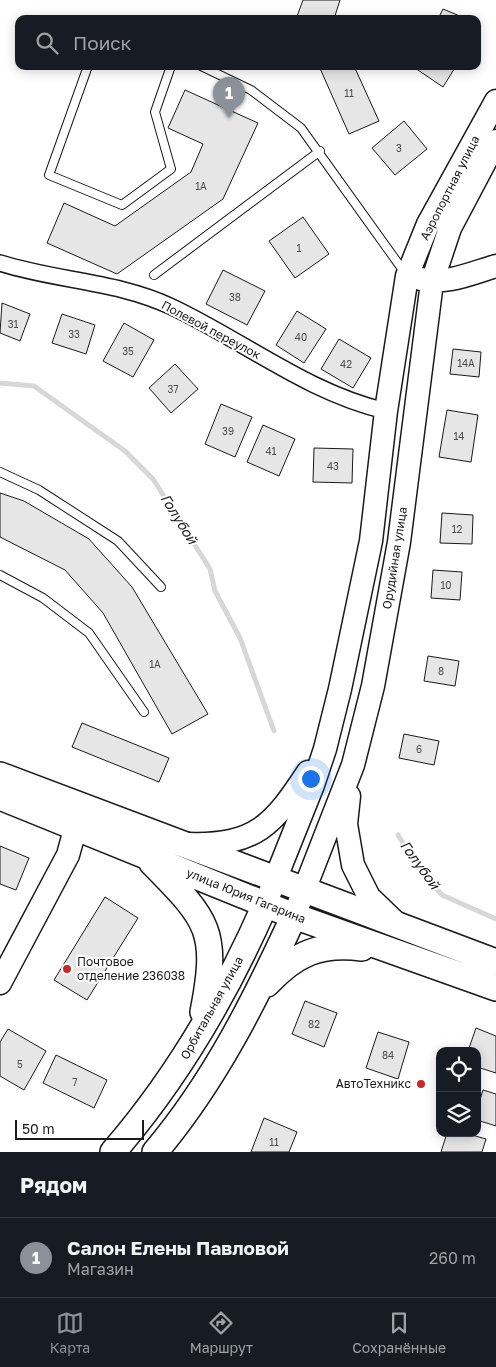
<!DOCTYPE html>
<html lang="ru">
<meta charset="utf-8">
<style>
:root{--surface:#171b24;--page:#242831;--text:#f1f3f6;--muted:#9ea1a6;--line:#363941;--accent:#8c9099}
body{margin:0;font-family:"Golos Text",sans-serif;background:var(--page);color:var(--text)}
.controls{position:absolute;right:15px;bottom:15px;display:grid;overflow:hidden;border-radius:10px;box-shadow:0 2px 12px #0003}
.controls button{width:45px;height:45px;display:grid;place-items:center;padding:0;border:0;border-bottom:1px solid var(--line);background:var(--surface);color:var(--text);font:25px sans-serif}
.scale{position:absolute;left:15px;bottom:12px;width:129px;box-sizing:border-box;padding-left:5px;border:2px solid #1a1a1a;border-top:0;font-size:14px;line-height:18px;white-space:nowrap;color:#1a1a1a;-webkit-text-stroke:4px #fff;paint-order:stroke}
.you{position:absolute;left:310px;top:778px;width:18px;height:18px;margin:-12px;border:4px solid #fff;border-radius:50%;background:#1a73e8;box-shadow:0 0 0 8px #1a73e833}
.badge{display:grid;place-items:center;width:32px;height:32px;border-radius:50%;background:var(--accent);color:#fff;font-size:16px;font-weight:700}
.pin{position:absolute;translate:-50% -41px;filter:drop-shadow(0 1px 2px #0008)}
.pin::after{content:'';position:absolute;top:26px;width:18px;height:15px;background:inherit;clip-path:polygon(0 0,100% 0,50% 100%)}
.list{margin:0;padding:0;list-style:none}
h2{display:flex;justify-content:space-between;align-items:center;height:65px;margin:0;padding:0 20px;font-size:21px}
h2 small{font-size:16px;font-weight:400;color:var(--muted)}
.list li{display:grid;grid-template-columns:32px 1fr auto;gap:15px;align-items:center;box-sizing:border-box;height:80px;padding:0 20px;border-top:1px solid var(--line)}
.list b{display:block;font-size:19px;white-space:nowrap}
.list p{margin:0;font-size:16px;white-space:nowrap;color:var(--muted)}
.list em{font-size:16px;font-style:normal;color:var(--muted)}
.icon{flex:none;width:28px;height:28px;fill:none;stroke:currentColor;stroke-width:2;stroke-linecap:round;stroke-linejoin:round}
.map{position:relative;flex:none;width:496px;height:1152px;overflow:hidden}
.search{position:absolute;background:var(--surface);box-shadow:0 2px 12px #0003;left:15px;right:15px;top:15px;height:55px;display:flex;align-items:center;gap:12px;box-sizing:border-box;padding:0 18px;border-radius:10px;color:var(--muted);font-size:19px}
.sheet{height:145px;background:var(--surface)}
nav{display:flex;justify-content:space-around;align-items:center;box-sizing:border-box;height:70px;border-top:1px solid var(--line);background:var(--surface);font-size:14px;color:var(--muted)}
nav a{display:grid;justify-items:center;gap:2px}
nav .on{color:var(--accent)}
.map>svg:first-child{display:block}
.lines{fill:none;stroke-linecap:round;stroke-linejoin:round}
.stream{stroke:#d7d7d7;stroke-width:5}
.building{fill:#e6e6e6;stroke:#1a1a1a}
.lane-casing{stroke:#1a1a1a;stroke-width:10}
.street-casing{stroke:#1a1a1a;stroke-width:18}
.secondary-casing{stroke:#1a1a1a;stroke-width:25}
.primary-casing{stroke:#1a1a1a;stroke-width:28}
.lane{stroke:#fff;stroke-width:8}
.street{stroke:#fff;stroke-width:15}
.secondary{stroke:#fff;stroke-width:22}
.primary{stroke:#fff;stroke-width:25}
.poi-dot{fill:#c62828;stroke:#fff;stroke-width:2}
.labels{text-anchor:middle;stroke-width:4;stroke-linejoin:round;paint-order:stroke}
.number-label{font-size:10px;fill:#4d4d4d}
.street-label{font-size:12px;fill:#1a1a1a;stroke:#fff}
.poi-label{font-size:12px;fill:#1a1a1a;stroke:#fff;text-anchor:start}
.water-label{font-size:14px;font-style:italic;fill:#1a1a1a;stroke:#fff}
</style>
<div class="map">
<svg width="496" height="1152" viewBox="0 0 496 1152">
<rect width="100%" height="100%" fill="#fff"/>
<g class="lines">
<path class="stream" d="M0 383 34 386 125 451 153 479 210 569 215 591 240 638 274 731
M398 835 422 873 442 895 496 919"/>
</g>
<path class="building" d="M303 0H340L334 19H296Z
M443 9 467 19H438Z
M319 66H354L379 121 349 134Z
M412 66H456L443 87Z
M185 90 258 123 223 199 117 274 47 243 64 203 115 226 191 172 203 144 168 128Z
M404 121 427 149 395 175 372 148Z
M303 217 329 254 295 278 269 241Z
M223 270 265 291 247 325 206 304Z
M2 303 30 314 20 341 0 333Z
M297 311 326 329 304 363 276 345Z
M62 314 95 325 86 354 52 343Z
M124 323 154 340 133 377 103 361Z
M339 339 371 358 353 388 321 369Z
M453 349 481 352 479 377 450 374Z
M175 364 198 389 171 413 149 388Z
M221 404 252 417 235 457 205 444Z
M447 410 478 415 471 462 439 457Z
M263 425 295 439 279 476 247 462Z
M314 448 353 449 352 483 313 482Z
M0 493 24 501 89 539 132 587 208 714 172 734 103 613 65 570 0 537Z
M442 513 473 515 472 544 440 543Z
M433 570 462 572 460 600 431 598Z
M428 656 459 661 455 686 424 681Z
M82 723 169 758 159 782 72 747Z
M404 734 439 741 434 765 399 758Z
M0 846 29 858 16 890 0 884Z
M105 897 138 918 87 1000 54 980Z
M305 1001 337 1013 324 1047 292 1034Z
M476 1028 496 1036V1073L477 1067V1051H468Z
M8 1029 46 1051 24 1090 0 1076V1042Z
M378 1032 409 1042 398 1079 366 1068Z
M56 1055 107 1080 94 1108 43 1083Z
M483 1090 496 1094V1126L477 1120V1109Z
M264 1118 297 1132 289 1152H251Z
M447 1133H465L486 1139 482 1152H441Z"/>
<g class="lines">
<g class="lane-casing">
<path id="lane" d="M88 66 49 175 122 205 171 169 155 112 171 66
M201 66 251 90 301 128 405 273
M154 275 320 151
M0 472 39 490 118 541 161 587
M0 575 43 598 89 633 144 712"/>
</g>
<g class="street-casing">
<path id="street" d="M0 263C56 281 118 281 172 307 244 341 308 393 386 411"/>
</g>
<g class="secondary-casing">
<path id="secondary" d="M421 279C446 285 472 273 496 266
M349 796 346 824 353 865 369 897 398 925
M188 844C256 846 273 825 308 772
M265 905 313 785 325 749 340 689 371 541 386 411 407 276 428 224 496 101
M294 916 353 765 373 686 399 542 432 282 450 228 496 141
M0 983 68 855 76 826"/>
</g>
<g class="primary-casing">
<path id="primary" d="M0 775 496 962
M0 797 294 916 496 988
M152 863C208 920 219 930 203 1012
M267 984C296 953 320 943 362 948
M113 1152C177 1078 226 994 265 905
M155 1152C215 1081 255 1000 294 916"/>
</g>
<use href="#lane" class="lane"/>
<use href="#street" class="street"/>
<use href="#secondary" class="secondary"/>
<use href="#primary" class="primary"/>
</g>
<g class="poi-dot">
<circle cx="67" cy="969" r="5"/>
<circle cx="421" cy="1084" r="5"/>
</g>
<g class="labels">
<g class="number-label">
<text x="349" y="97">11</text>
<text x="399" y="152">3</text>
<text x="201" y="190">1А</text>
<text x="299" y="252">1</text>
<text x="235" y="301">38</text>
<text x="13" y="328">31</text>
<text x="74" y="338">33</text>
<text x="301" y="341">40</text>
<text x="128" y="355">35</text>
<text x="466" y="367">14А</text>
<text x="346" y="368">42</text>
<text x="173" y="393">37</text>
<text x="228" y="435">39</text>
<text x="459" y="440">14</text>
<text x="271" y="455">41</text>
<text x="333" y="470">43</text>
<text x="457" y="533">12</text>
<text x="446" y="589">10</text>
<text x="155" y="668">1А</text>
<text x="441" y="675">8</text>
<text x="419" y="753">6</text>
<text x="314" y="1028">82</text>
<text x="388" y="1059">84</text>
<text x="20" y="1068">5</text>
<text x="75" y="1086">7</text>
<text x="274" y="1146">11</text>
</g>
<g class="street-label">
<text transform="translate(450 188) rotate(-63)" y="4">Аэропортная улица</text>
<text transform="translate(211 330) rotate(28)" y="4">Полевой переулок</text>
<text transform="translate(395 558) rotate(-81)" y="4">Орудийная улица</text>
<text transform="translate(246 896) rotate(22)" y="4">улица Юрия Гагарина</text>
<text transform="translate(212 1008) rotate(-61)" y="4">Орбитальная улица</text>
</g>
<g class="poi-label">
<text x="77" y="966">Почтовое<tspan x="77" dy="14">отделение 236038</tspan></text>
<text x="411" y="1088" text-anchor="end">АвтоТехникс</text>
</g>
<g class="water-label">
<text transform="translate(179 519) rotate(58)" y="5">Голубой</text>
<text transform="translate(420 865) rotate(54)" y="5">Голубой</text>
</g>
</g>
</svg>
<div class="controls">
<button><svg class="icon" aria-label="locate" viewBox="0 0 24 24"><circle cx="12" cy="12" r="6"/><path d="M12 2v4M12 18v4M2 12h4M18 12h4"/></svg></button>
<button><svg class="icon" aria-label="layers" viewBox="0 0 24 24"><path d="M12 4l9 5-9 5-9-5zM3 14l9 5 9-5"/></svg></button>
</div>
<div class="scale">50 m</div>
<div class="you"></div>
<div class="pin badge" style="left:229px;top:118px">1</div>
<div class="search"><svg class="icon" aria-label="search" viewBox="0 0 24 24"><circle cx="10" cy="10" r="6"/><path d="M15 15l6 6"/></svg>Поиск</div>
</div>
<section class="sheet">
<h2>Рядом<small></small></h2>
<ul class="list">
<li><span class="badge">1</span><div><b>Салон Елены Павловой</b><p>Магазин</p></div><em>260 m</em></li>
</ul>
</section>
<nav>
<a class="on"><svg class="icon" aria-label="map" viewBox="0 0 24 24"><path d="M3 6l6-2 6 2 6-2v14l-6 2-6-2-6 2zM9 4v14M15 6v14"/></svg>Карта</a>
<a><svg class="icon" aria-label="directions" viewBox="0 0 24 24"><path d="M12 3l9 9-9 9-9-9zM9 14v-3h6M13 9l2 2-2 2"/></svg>Маршрут</a>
<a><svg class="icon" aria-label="saved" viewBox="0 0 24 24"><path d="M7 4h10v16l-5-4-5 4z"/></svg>Сохранённые</a>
</nav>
